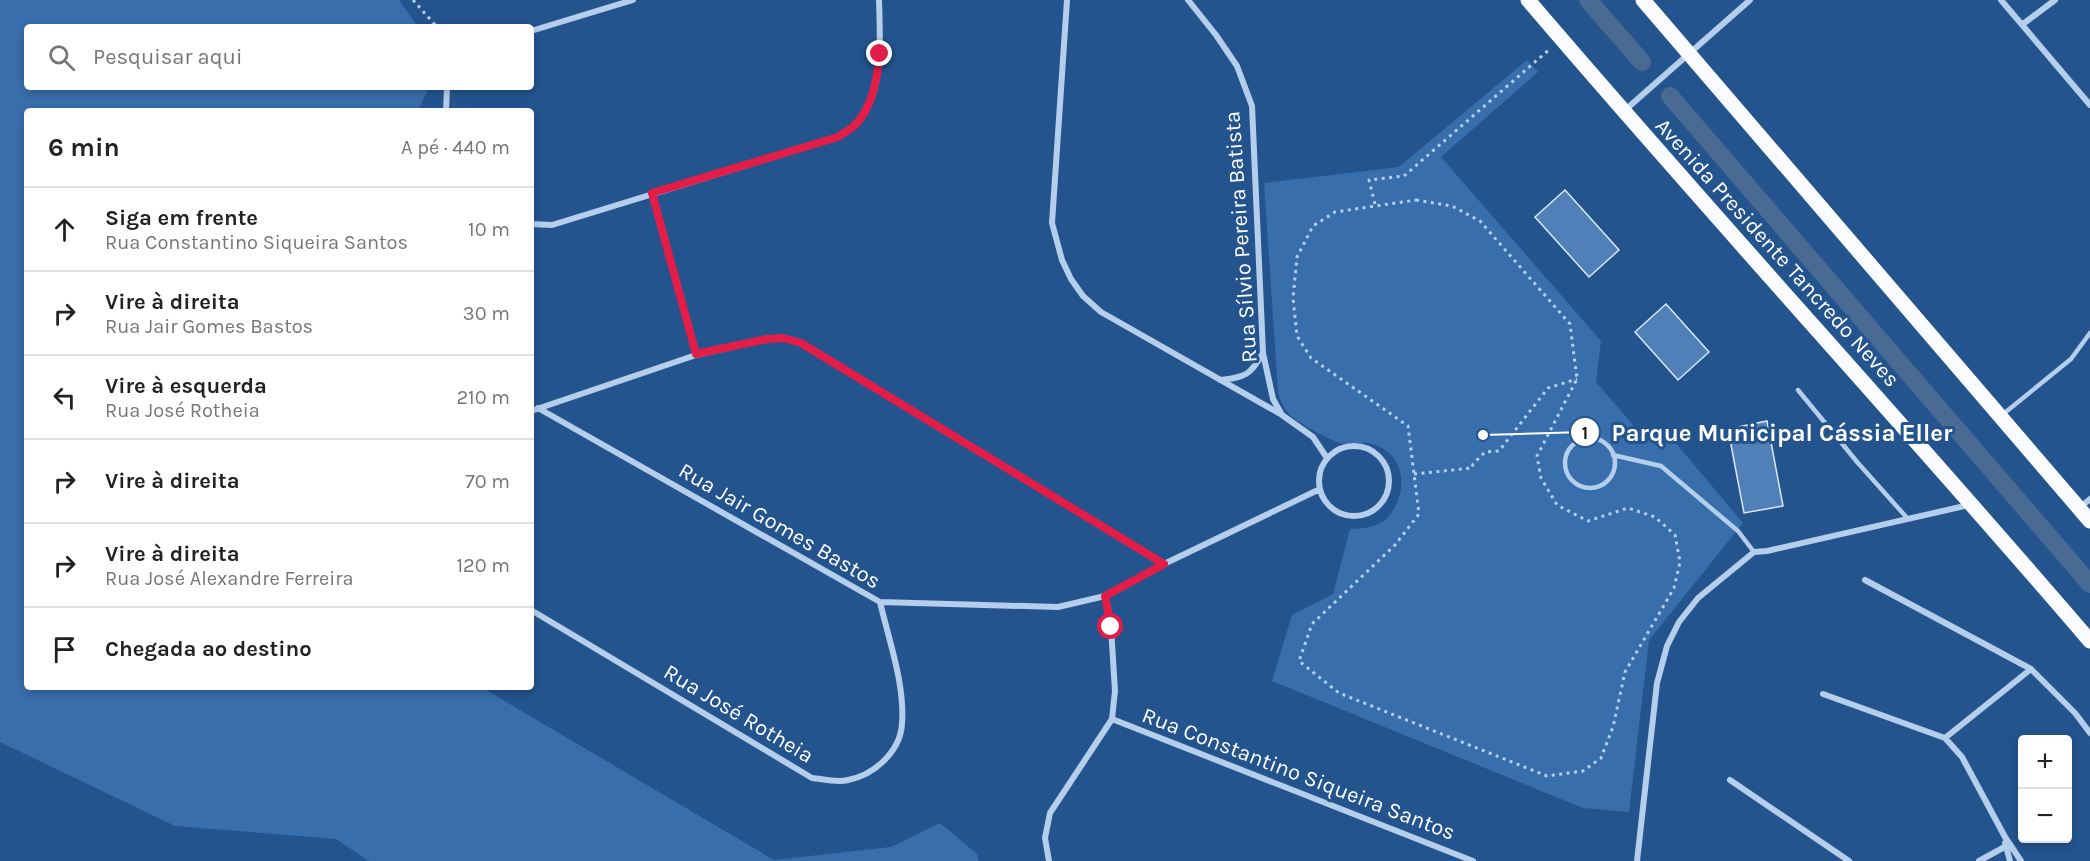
<!DOCTYPE html>
<html lang="pt">
<meta charset="utf-8">
<style>
:root{--surface:#fff;--page:#f2f2f2;--text:#222;--muted:#767676;--line:#e0e0e0}
body{margin:0;font-family:Karla,sans-serif;background:var(--page);color:var(--text)}
.controls{position:absolute;right:18px;bottom:18px;display:grid;overflow:hidden;border-radius:6px;box-shadow:0 3px 9px #0003}
.controls button{width:54px;height:54px;display:grid;place-items:center;padding:0;border:0;border-bottom:2px solid var(--line);background:var(--surface);color:var(--text);font:30px sans-serif}
.stop{position:absolute;width:18px;height:18px;margin:-14px;border:4px solid #e11d48;border-radius:50%;background:#fff}
.stop.end{background:#e11d48;border-color:#fff;box-shadow:0 2px 6px #0008}
.list{margin:0;padding:0;list-style:none}
h2{display:flex;justify-content:space-between;align-items:center;height:78px;margin:0;padding:0 24px;font-size:26px}
h2 small{font-size:20px;font-weight:400;color:var(--muted)}
.list li{display:grid;grid-template-columns:39px 1fr auto;gap:18px;align-items:center;box-sizing:border-box;height:84px;padding:0 24px;border-top:2px solid var(--line)}
.list b{display:block;font-size:22px;white-space:nowrap}
.list p{margin:0;font-size:20px;white-space:nowrap;color:var(--muted)}
.list em{font-size:20px;font-style:normal;color:var(--muted)}
.icon{flex:none;width:33px;height:33px;fill:none;stroke:currentColor;stroke-width:2;stroke-linecap:round;stroke-linejoin:round}
.map{position:relative;flex:none;width:2090px;height:861px;overflow:hidden}
.search{position:absolute;background:var(--surface);box-shadow:0 3px 9px #0003;left:24px;top:24px;width:510px;height:66px;display:flex;align-items:center;gap:15px;box-sizing:border-box;padding:0 21px;border-radius:6px;color:var(--muted);font-size:22px}
.panel{position:absolute;background:var(--surface);box-shadow:0 3px 9px #0003;left:24px;top:108px;width:510px;height:582px;border-radius:6px}
.map>svg:first-child{display:block}
.green{fill:#386eab}
.lines{fill:none;stroke-linecap:round;stroke-linejoin:round}
.canal{stroke:#486a93;stroke-width:18}
.building{fill:#5080b7;stroke:#d9e8f8;stroke-width:1.5}
.path{stroke:#b4ceeb;stroke-width:3;stroke-dasharray:3 4.5;stroke-linecap:butt}
.lane{stroke:#b4ceeb;stroke-width:4.5}
.street{stroke:#b4ceeb;stroke-width:6}
.primary{stroke:#f9fbff;stroke-width:15}
.route{stroke:#e11d48;stroke-width:8}
.labels{text-anchor:middle;stroke-width:6;stroke-linejoin:round;paint-order:stroke}
.street-label{font-size:22px;fill:#fff;stroke:#24548e}
.leader{fill:none;stroke:#fff;stroke-width:2}
.callout-dot{fill:#fff;stroke:#24548e;stroke-width:2}
.mark-label{font-size:18px;text-anchor:middle;font-weight:bold;fill:#111}
.callout-label{font-size:24px;text-anchor:middle;font-weight:bold;fill:#fff;stroke:#24548e;stroke-width:6;stroke-linejoin:round;paint-order:stroke}
</style>
<div class="map">
<svg width="2090" height="861" viewBox="0 0 2090 861">
<rect width="100%" height="100%" fill="#24548e"/>
<path class="green" d="M0 0H399L418 27H27V87H429L418 111H27V687H481L774 860 891 847 940 823 977 854 979 861H369L336 839 175 826 0 742Z
M1527 60 1538 72 1441 157 1601 341 1596 382 1647 441 1664 429 1743 523 1649 640 1629 812 1583 808 1272 681 1292 615 1333 594 1350 529C1364 528 1378 528 1388 517 1408 494 1407 456 1375 445 1362 440 1354 445 1343 444 1333 442 1294 421 1288 413 1283 407 1280 399 1278 392L1264 183 1399 167Z"/>
<g class="lines">
<path class="canal" d="M1588 0 1642 62
M1670 96 2090 584"/>
</g>
<path class="building" d="M1565 190 1619 250 1589 277 1535 217Z
M1666 304 1709 352 1678 380 1635 332Z
M1767 421 1783 506 1744 513 1728 429Z"/>
<g class="lines">
<path class="path" d="M413 0 437 27
M1416 200 1452 206 1480 221 1570 324 1577 379 1537 456 1541 478 1557 505 1588 521 1628 508 1655 517 1675 535 1680 562 1674 588 1625 672 1613 727 1601 758 1583 771 1547 776 1339 693 1299 661 1312 624 1395 545 1419 514 1408 426 1311 358 1297 336 1293 298 1297 257 1313 226 1335 212Z
M655 203 693 344
M1375 204 1369 180 1404 176 1551 48
M1414 474 1472 468 1473 464 1485 452 1499 451 1548 388 1577 379"/>
<path class="lane" d="M1798 390 1858 463 1908 519
M2002 415 2071 359 2090 333
M1565 463a25 25 0 1 1 50 0a25 25 0 1 1-50 0Z
M1613 455 1661 466 1738 531 1754 552"/>
<path class="street" d="M1067 0 1052 223 1062 260 1071 279 1083 296 1101 312 1282 415 1313 437 1327 458
M1188 0 1216 35 1237 66 1252 106 1263 353 1273 399 1282 415
M2001 0 2090 105
M2023 24 2055 0
M531 31 633 0
M446 111 447 87
M1624 111 1750 0
M531 224 552 225 838 137C843 133 849 130 854 126 885 98 880 38 879 0
M1220 380C1245 377 1250 376 1263 353
M538 408 880 602 1058 607 1105 596 1164 564 1320 489
M531 411 696 355 767 339 783 338 801 343 1164 564
M1319 481a35 35 0 1 1 70 0a35 35 0 1 1-70 0Z
M2079 508 2090 499
M1865 580 2031 669 2075 713 2090 733
M531 610 812 778C823 779 837 783 848 780 874 775 900 752 902 724 905 684 889 641 880 602
M1823 694 1945 738 1962 757 2005 837 2021 861
M1112 719 1473 861
M1945 738 2031 669
M1730 780 1849 861
M2005 843 2010 861
M1049 861 1045 838 1050 813 1112 719 1115 691 1111 627 1105 596
M1637 861 1657 683 1667 646 1679 622 1698 598 1754 552 1767 551 1969 505
M1979 861 2010 844"/>
<path class="primary" d="M1528 0C1712 216 1905 425 2090 641
M1643 0 2090 521"/>
</g>
<g class="lines">
<path class="route" d="M880 54C877 78 873 108 854 126 850 130 843 133 838 137L652 193 696 354 767 339 783 338 801 343 1164 564 1105 596 1111 627"/>
</g>
<g class="labels">
<g class="street-label">
<text transform="translate(1240 237) rotate(-94)" y="8">Rua Sílvio Pereira Batista</text>
<text transform="translate(1778 252) rotate(48)" y="8">Avenida Presidente Tancredo Neves</text>
<text transform="translate(780 525) rotate(30)" y="8">Rua Jair Gomes Bastos</text>
<text transform="translate(739 713) rotate(31)" y="8">Rua José Rotheia</text>
<text transform="translate(1299 773) rotate(21)" y="8">Rua Constantino Siqueira Santos</text>
</g>
</g>
<path class="leader" d="M1483 435L1585 432"/>
<g class="callout-dot">
<circle cx="1483" cy="435" r="6"/>
<circle cx="1585" cy="432" r="15"/>
</g>
<g class="mark-label">
<text x="1585" y="439">1</text>
</g>
<g class="callout-label">
<text x="1782" y="441">Parque Municipal Cássia Eller</text>
</g>
</svg>
<div class="controls">
<button>+</button>
<button>−</button>
</div>
<div class="stop" style="left:1111px;top:627px"></div>
<div class="stop end" style="left:880px;top:54px"></div>
<div class="search"><svg class="icon" aria-label="search" viewBox="0 0 24 24"><circle cx="10" cy="10" r="6"/><path d="M15 15l6 6"/></svg>Pesquisar aqui</div>
<section class="panel">
<h2>6 min<small>A pé · 440 m</small></h2>
<ul class="list">
<li><svg class="icon" aria-label="ahead" viewBox="0 0 24 24"><path d="M12 20V5M6 11l6-6 6 6"/></svg><div><b>Siga em frente</b><p>Rua Constantino Siqueira Santos</p></div><em>10 m</em></li>
<li><svg class="icon" aria-label="right" viewBox="0 0 24 24"><path d="M7 20v-9h11M14 6l5 5-5 5"/></svg><div><b>Vire à direita</b><p>Rua Jair Gomes Bastos</p></div><em>30 m</em></li>
<li><svg class="icon" aria-label="left" viewBox="0 0 24 24"><path d="M17 20v-9H6M10 6l-5 5 5 5"/></svg><div><b>Vire à esquerda</b><p>Rua José Rotheia</p></div><em>210 m</em></li>
<li><svg class="icon" aria-label="right" viewBox="0 0 24 24"><path d="M7 20v-9h11M14 6l5 5-5 5"/></svg><div><b>Vire à direita</b></div><em>70 m</em></li>
<li><svg class="icon" aria-label="right" viewBox="0 0 24 24"><path d="M7 20v-9h11M14 6l5 5-5 5"/></svg><div><b>Vire à direita</b><p>Rua José Alexandre Ferreira</p></div><em>120 m</em></li>
<li><svg class="icon" aria-label="arrive" viewBox="0 0 24 24"><path d="M6 21V4h12l-3 4 3 4H6"/></svg><div><b>Chegada ao destino</b></div></li>
</ul>
</section>
</div>
